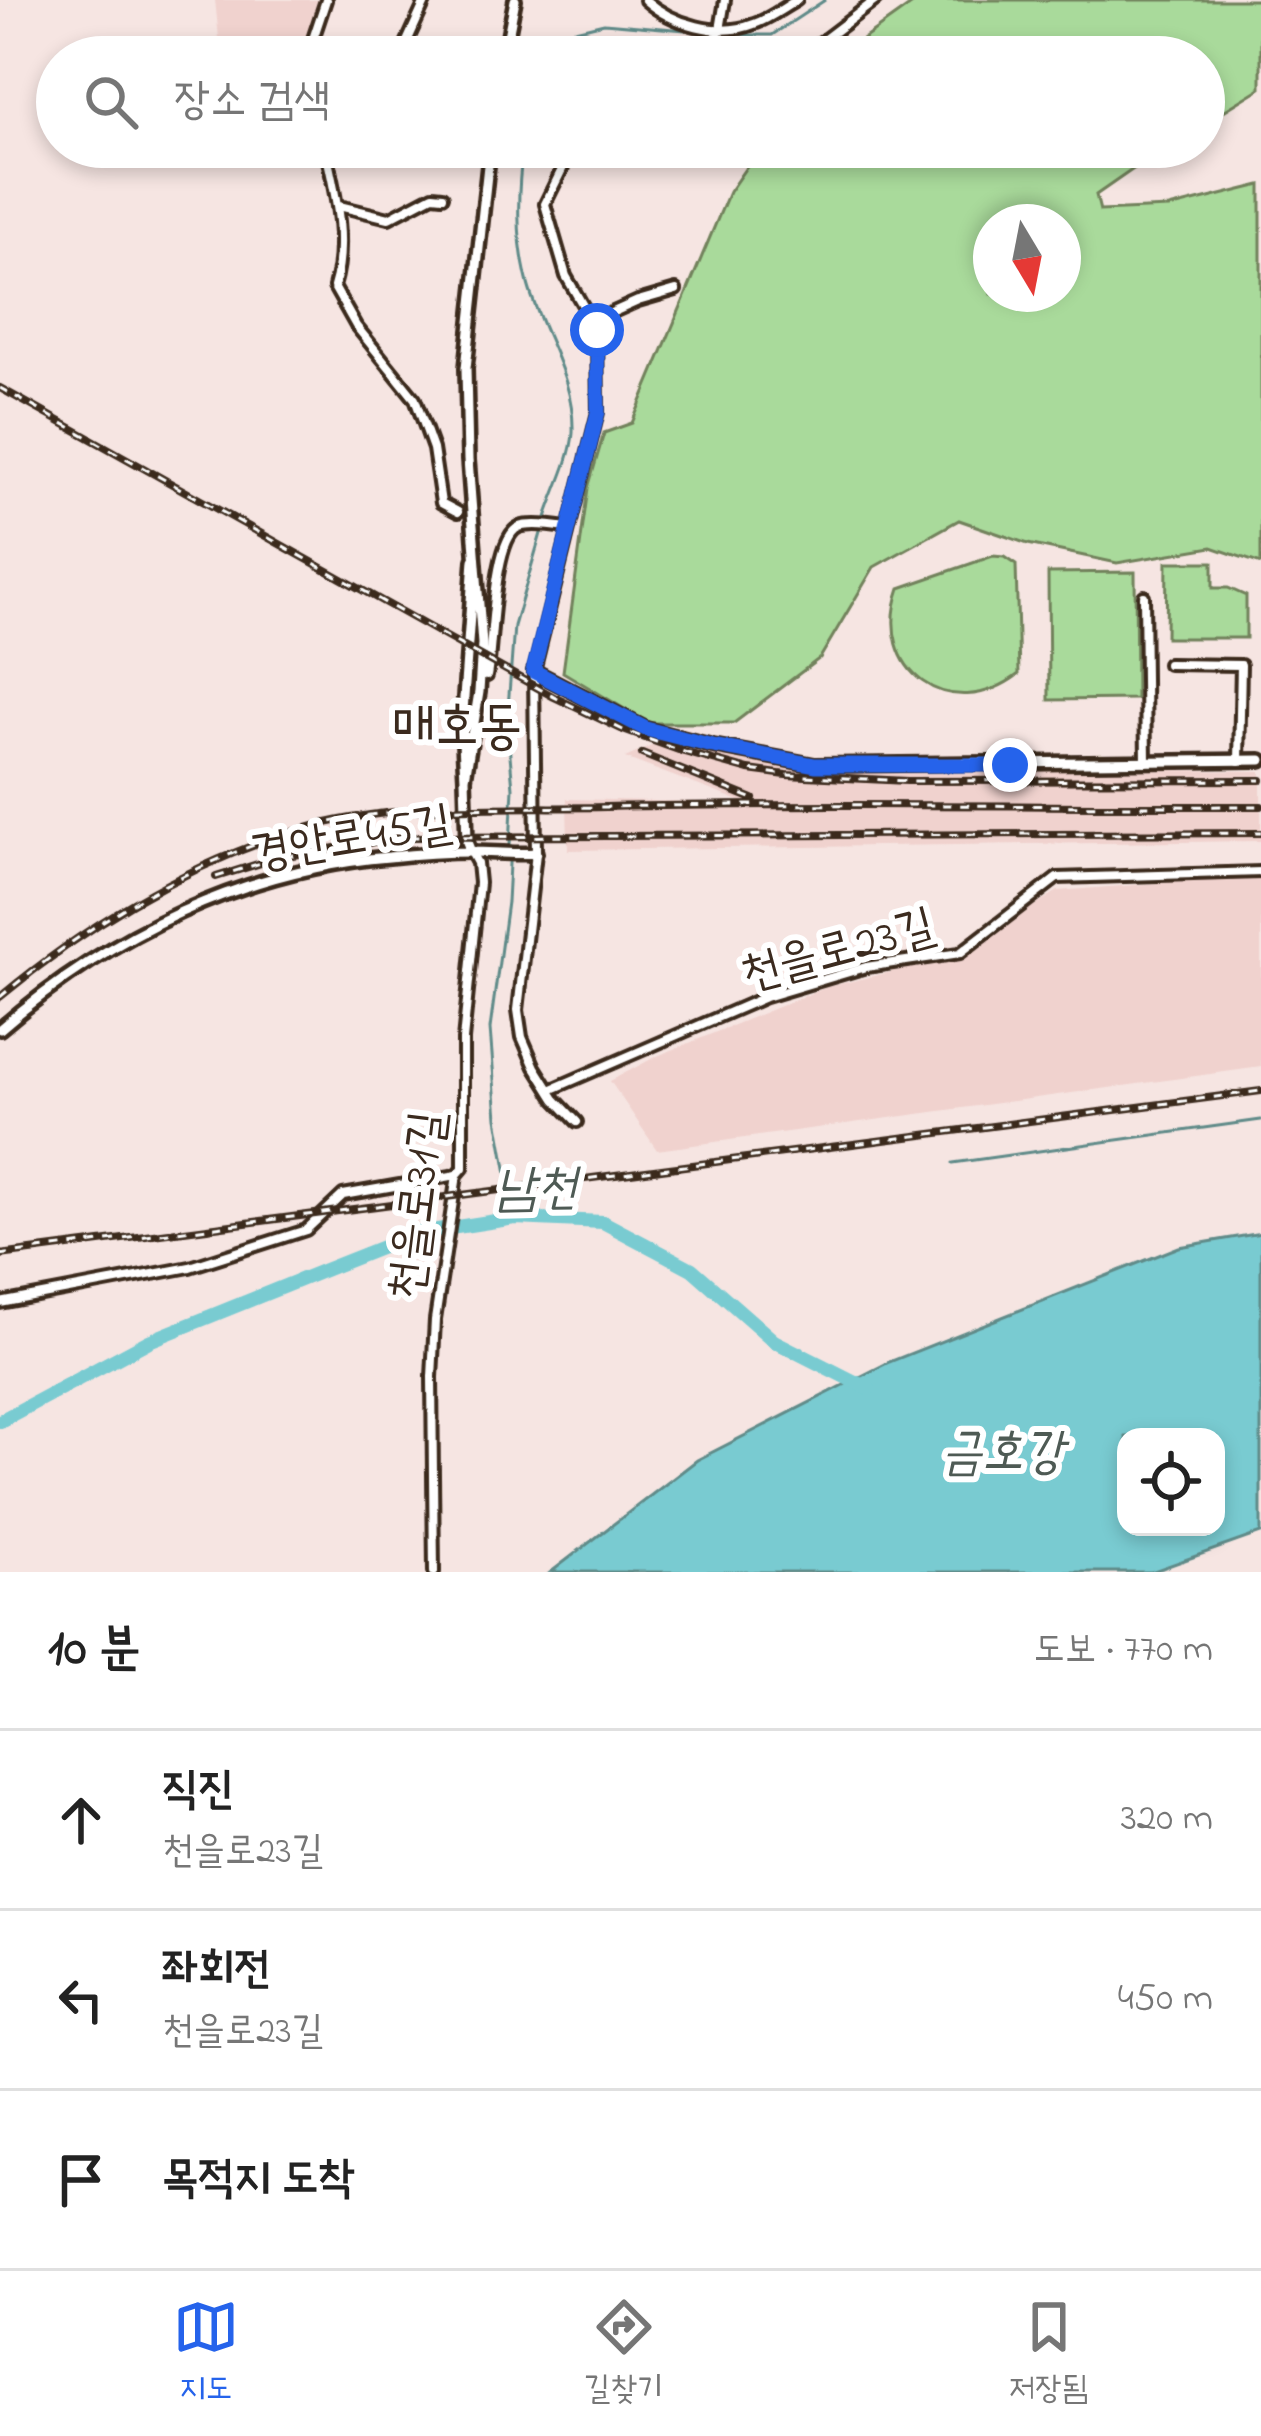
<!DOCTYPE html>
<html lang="ko">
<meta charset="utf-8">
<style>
:root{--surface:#fff;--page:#f6f6f6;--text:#222;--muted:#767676;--line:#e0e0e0;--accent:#2563eb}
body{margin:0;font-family:"Indie Flower","Poor Story",sans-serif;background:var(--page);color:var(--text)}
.controls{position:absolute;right:36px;bottom:36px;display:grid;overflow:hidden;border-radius:24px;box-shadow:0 6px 18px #0003}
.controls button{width:108px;height:108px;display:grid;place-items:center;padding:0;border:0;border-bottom:3px solid var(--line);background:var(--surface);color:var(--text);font:60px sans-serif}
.compass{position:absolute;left:973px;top:204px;width:108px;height:108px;border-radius:50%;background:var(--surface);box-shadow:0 6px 18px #0003;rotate:170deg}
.stop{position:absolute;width:36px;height:36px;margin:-27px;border:9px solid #2563eb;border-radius:50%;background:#fff}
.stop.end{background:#2563eb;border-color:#fff;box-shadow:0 3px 12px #0008}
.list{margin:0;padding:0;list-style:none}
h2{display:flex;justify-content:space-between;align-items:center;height:156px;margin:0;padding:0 48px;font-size:51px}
h2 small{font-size:39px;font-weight:400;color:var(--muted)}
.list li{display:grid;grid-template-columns:78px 1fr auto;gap:36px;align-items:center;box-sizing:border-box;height:180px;padding:0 48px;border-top:3px solid var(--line)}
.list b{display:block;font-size:45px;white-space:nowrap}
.list p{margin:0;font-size:39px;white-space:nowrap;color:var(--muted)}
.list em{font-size:39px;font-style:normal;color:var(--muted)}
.icon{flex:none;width:66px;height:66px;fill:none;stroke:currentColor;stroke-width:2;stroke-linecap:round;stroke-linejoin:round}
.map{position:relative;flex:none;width:1261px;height:1572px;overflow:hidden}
.search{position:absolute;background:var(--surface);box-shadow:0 6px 18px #0003;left:36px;right:36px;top:36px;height:132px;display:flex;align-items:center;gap:30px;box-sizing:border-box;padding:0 42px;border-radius:66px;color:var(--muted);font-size:45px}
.sheet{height:696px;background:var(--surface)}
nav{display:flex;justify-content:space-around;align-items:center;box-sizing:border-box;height:168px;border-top:3px solid var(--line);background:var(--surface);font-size:33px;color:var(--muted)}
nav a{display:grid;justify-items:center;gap:6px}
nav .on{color:var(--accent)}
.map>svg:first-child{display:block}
.built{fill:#f0d2ce}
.green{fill:#a9da9b;stroke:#72825c;stroke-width:3;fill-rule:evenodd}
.water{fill:#79cbd1;stroke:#608b89;stroke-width:3;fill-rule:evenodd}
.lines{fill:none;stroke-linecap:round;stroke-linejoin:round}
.stream{stroke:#608b89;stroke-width:3}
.river{stroke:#79cbd1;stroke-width:14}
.minor-casing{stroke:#3b2a1e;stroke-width:16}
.tertiary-casing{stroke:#3b2a1e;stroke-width:18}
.minor{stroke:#fff;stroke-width:8}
.tertiary{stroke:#fff;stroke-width:9}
.rail-casing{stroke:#3b2a1e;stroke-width:8}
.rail{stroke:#fff;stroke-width:3;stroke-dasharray:9;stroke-linecap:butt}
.route{stroke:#2563eb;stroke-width:15}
.labels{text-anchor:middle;stroke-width:12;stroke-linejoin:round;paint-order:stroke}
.street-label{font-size:48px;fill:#3b2a1e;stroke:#fff}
.water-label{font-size:51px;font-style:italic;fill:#4e5a54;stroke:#fff}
.quarter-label{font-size:54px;fill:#3b2a1e;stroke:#fff}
</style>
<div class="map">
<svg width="1261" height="1572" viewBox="0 0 1261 1572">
<rect width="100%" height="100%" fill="#f6e5e2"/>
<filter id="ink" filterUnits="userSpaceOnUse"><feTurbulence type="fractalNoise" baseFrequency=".00833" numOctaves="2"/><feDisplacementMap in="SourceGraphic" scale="24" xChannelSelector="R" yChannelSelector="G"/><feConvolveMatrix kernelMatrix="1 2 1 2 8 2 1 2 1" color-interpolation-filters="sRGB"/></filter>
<g filter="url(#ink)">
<path class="built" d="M215 0H326L307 57H214L219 38Z
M665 740 802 767 1261 771V841L568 850 567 799 745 803 625 758Z
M1261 875V1067L657 1150 610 1081 655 1057 827 987 945 959 1058 891Z"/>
<path class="green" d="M918 0H1261V88L1204 123V57H838Z
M760 147H1165L1096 195 1100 211 1169 208 1261 185V564L1212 547 1117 563 1028 544 959 520 874 567 820 658 734 723H648L563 672 588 488 604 433 632 423 729 192ZM991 222H1063V294H991Z
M993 556 1004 557 1016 565 1019 674C950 727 871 670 900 588Z
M1167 562H1213V588H1228L1246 596V638H1166Z
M1135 572 1136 699 1049 700 1048 573Z"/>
<path class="water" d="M1261 1233V1533L1151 1572H551L697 1460 889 1362 1179 1247ZM1126 1437H1216V1527H1126Z"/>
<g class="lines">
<path class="stream" d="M723 35H772L825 0
M546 57 554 35 604 23 708 32
M523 147C517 194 516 238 528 284 542 336 575 376 573 433 571 461 553 494 545 521
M953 1163 1261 1120
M515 1218 497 1118 490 1029 507 902 513 788 507 722 514 626 542 530"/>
<path class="river" d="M0 1421 149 1341 327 1269 418 1233 515 1218 603 1222 692 1269 774 1341 869 1389"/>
<g class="minor-casing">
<path id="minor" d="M645 0C672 24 719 38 754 24 769 19 783 8 797 0
M507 39 530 57
M704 56 720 30 725 0
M307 57 326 0
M400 57 426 0
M596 57C636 35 680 52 722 57
M784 57 809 51 876 0
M325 147C335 193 348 240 334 287L356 326 415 399 433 449 441 503 458 512
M573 147 545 204 566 276 597 330 598 412 534 671 536 853 518 1010 522 1037 535 1067 555 1099 577 1122
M339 206 389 218 433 195 443 196
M591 322 638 301 676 290
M1144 596 1146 762
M1168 664 1241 665 1239 761
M487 676C493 648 492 538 519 527 530 523 554 526 567 528
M550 1090 765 997 866 967 960 953 1057 878 1261 872
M0 1303 190 1267 306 1230 343 1195 457 1175
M434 1572 432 1377 435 1320 457 1175 463 1168V1040L479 883 477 863 471 852"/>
</g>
<g class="tertiary-casing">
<path id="tertiary" d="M504 57 515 0
M474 560 462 725 465 778 479 692 482 644 468 460 466 368 490 147
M534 671 646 729 713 746 815 765 1261 760
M465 778 467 842 471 852
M0 1029C110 934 244 869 389 857 416 854 444 852 472 852 493 852 514 855 536 853"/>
</g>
<use href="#minor" class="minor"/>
<use href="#tertiary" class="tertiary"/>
<g class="rail-casing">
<path id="rail" d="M0 388 554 697 623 730 684 752 749 770 786 775 907 781 1261 780
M642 754 753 799
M216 877 280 857 405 837 1261 833
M0 997C89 923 188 863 299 830 398 801 504 809 606 807 825 802 1043 807 1261 806
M0 1255 1261 1091"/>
</g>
<use href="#rail" class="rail"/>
</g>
</g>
<g class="lines" filter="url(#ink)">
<path class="route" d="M597 330 598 412 533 671 646 729 713 746 815 765H1010"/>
</g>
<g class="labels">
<g class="street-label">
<text transform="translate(351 835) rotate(-9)" y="17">경안로45길</text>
<text transform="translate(837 947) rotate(-15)" y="17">천을로23길</text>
<text transform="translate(414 1205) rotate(-83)" y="17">천을로31길</text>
</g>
<g class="water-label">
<text transform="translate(536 1185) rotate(-1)" y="18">남천</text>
<text x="1003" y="1467">금호강</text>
</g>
<g class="quarter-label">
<text x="457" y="742">매호동</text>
</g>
</g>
</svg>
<div class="controls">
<button><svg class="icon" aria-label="locate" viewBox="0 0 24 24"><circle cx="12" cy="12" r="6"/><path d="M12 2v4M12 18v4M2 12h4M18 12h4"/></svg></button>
</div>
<svg class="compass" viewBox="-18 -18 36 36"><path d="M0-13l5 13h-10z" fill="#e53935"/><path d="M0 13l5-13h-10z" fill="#767676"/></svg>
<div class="stop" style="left:597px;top:330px"></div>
<div class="stop end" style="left:1010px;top:765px"></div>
<div class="search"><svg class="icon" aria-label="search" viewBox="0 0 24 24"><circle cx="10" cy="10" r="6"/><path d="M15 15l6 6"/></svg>장소 검색</div>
</div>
<section class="sheet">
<h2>10 분<small>도보 · 770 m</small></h2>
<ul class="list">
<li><svg class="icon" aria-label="ahead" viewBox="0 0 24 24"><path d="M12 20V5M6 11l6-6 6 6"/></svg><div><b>직진</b><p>천을로23길</p></div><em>320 m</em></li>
<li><svg class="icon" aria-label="left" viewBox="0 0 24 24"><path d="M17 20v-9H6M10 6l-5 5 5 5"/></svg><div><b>좌회전</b><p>천을로23길</p></div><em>450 m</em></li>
<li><svg class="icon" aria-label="arrive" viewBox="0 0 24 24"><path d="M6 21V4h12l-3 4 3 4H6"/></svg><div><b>목적지 도착</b></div></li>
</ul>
</section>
<nav>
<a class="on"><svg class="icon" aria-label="map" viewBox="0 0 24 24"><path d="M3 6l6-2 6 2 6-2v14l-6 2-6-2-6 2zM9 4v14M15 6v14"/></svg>지도</a>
<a><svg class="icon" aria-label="directions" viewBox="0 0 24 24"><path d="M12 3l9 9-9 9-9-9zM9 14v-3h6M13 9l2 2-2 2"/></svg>길찾기</a>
<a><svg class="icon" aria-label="saved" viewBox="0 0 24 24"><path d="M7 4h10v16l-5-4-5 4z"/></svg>저장됨</a>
</nav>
